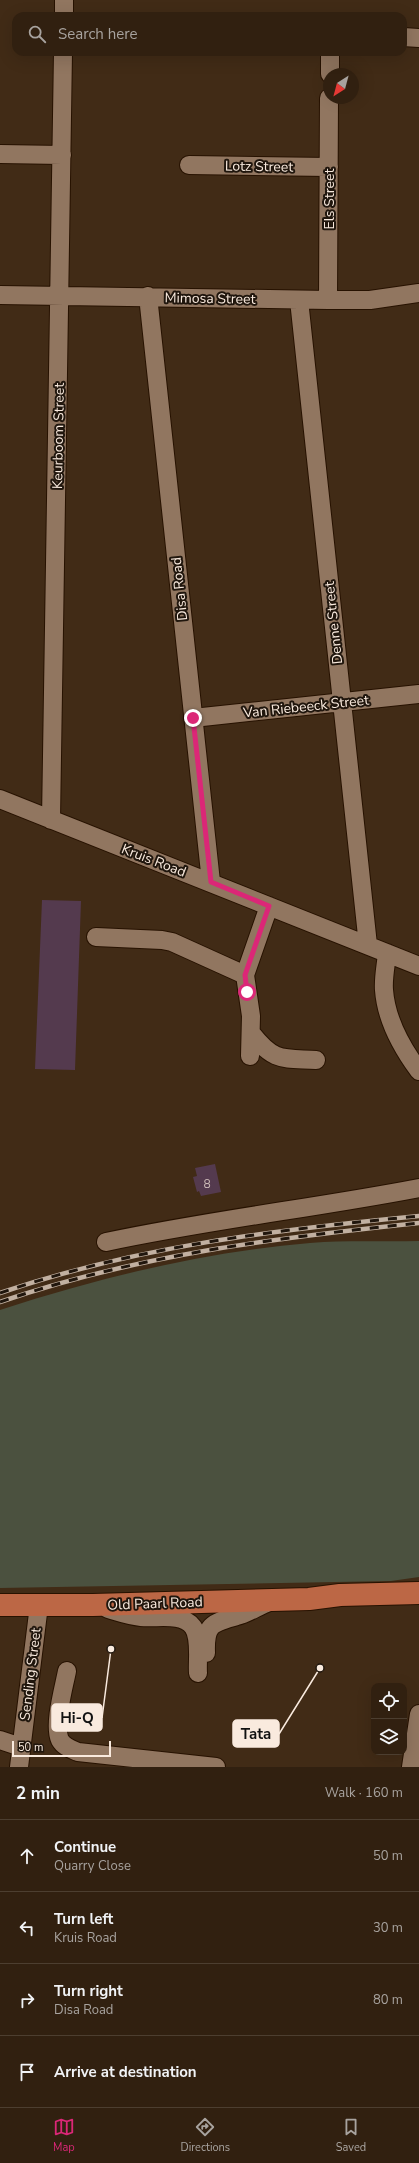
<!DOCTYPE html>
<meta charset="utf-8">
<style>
:root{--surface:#312010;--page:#392819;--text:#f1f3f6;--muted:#a8a39f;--line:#4c3e30;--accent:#db2777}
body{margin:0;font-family:"Nunito Sans",sans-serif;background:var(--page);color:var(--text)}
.controls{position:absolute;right:12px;bottom:12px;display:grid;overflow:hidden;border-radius:8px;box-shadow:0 4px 16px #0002}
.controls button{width:36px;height:36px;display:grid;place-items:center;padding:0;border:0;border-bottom:1px solid var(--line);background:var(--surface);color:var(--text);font:20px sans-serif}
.compass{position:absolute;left:323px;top:68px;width:36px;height:36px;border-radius:50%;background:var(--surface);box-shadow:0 4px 16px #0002;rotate:216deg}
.scale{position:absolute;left:12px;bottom:10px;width:99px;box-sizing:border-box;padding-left:4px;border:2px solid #f9eade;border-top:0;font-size:11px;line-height:14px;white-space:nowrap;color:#f9eade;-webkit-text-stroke:3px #20160d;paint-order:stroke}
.stop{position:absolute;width:12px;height:12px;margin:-9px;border:3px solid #db2777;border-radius:50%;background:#fff}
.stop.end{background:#db2777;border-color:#fff;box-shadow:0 1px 4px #0008}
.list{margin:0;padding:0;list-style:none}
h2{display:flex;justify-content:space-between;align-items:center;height:52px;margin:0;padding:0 16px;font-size:17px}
h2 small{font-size:13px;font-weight:400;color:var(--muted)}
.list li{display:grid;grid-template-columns:26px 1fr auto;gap:12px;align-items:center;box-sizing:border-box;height:72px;padding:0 16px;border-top:1px solid var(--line)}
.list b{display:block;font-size:15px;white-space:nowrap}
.list p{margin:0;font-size:13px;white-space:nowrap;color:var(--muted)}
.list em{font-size:13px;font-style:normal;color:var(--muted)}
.icon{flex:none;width:22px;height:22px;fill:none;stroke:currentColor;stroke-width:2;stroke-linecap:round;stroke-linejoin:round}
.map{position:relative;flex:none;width:419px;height:1767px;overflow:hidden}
.search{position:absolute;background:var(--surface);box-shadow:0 4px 16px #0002;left:12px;right:12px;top:12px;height:44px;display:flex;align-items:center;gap:10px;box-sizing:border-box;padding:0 14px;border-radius:12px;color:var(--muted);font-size:15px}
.sheet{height:340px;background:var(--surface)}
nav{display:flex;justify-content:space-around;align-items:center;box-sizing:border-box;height:56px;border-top:1px solid var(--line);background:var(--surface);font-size:11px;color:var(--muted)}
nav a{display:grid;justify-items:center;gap:2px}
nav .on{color:var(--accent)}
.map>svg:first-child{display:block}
.green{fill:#4b513f}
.building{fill:#543a4e}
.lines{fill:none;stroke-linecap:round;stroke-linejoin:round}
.minor-casing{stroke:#271200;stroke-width:20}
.major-casing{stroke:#271200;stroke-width:24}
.minor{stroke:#917660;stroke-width:18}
.major{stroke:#bc6745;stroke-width:22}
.rail-casing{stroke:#c1b0a1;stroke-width:4.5}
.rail{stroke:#20160d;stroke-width:3;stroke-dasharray:9;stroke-linecap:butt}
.route{stroke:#db2777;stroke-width:5}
.labels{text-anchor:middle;stroke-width:4;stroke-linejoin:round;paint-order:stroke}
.number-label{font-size:12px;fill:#d0beba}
.street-label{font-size:14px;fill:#f9eade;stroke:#20160d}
.leader{fill:none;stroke:#f9eade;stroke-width:1.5}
.callout-dot{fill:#f9eade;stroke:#20160d;stroke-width:1.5}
.callout{fill:#f9eade;stroke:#f9eade;stroke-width:1.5}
.callout-label{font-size:15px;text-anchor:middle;font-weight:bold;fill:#111}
</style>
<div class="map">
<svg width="419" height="1767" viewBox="0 0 419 1767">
<rect width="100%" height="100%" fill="#412b16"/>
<path class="green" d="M419 1241V1577L391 1581 0 1588V1310C101 1277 204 1252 310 1243 346 1240 383 1242 419 1241Z"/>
<path class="building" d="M42 900 81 901 75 1070 35 1069Z
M215 1164 221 1192 201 1196 199 1191 197 1192 193 1177 197 1176 195 1168Z"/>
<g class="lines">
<g class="minor-casing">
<path id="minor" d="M64 16V0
M403 37 419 38
M330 74V52
M0 154 62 155
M189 165 329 167
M0 295 328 300H370L419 293
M148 296 211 882
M299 300 368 945
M328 300 329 98
M193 718 419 694
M0 799 419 966
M51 820 63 52
M96 937 162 940 172 942 245 975
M387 953C386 965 383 978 384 990 386 1018 402 1048 419 1071
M252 1034C274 1062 282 1058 316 1060
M250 1056 251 1016 245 975 269 906
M106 1242C209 1220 315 1208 419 1188
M108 1609C118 1612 130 1616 141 1617 156 1619 182 1612 193 1627 201 1638 197 1661 198 1673
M206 1653C205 1625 211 1623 237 1616 247 1614 258 1606 269 1602
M67 1671C64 1687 53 1725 60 1740 64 1747 71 1749 78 1752L216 1767
M0 1740 21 1747
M19 1767 39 1605
M411 1767 419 1714"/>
</g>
<g class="major-casing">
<path id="major" d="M0 1605H93L309 1599 340 1595 419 1593"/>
</g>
<use href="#minor" class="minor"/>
<use href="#major" class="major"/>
<g class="rail-casing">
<path id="rail" d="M0 1293C138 1246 275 1230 419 1216
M0 1302C137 1255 275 1238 419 1223"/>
</g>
<use href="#rail" class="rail"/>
</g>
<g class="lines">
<path class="route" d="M193 718 211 882 269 906 245 975 247 992"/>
</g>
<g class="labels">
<g class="number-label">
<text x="207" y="1188">8</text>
</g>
<g class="street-label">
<text transform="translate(259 166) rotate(1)" y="5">Lotz Street</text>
<text transform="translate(329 199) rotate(-90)" y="5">Els Street</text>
<text transform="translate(210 298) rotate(1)" y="5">Mimosa Street</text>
<text transform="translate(58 436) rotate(-89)" y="5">Keurboom Street</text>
<text transform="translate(179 589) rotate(-96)" y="5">Disa Road</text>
<text transform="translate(333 623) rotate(-96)" y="5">Denne Street</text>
<text transform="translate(306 706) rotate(-6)" y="5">Van Riebeeck Street</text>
<text transform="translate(154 860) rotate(21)" y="5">Kruis Road</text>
<text transform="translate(155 1603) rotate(-2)" y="5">Old Paarl Road</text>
<text transform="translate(30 1674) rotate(-83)" y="5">Sending Street</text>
</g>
</g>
<path class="leader" d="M111 1649L102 1718M320 1668L279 1734"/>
<g class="callout-dot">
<circle cx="111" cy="1649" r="4"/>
<circle cx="320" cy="1668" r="4"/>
</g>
<g class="callout">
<rect x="52" y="1704" width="50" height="27" rx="4"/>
<rect x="233" y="1720" width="46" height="27" rx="4"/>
</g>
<g class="callout-label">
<text x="77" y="1723">Hi-Q</text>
<text x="256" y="1739">Tata</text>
</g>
</svg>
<div class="controls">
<button><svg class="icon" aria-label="locate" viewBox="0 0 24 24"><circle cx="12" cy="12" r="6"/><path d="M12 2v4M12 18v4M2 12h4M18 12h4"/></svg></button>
<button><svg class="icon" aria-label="layers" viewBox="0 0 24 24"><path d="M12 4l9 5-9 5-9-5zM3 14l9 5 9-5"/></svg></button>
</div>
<svg class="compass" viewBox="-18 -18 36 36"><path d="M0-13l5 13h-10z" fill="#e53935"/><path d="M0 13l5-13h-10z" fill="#a8a39f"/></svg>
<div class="scale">50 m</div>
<div class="stop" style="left:247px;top:992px"></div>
<div class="stop end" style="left:193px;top:718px"></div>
<div class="search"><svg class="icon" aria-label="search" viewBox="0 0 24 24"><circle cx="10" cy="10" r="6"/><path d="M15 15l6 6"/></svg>Search here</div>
</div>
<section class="sheet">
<h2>2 min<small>Walk · 160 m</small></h2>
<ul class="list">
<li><svg class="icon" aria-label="ahead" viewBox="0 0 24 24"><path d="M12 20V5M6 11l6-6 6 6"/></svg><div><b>Continue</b><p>Quarry Close</p></div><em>50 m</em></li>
<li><svg class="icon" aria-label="left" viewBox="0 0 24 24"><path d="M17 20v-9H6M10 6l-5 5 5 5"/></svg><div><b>Turn left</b><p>Kruis Road</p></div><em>30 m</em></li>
<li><svg class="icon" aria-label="right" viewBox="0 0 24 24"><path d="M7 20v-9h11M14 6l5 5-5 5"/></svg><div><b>Turn right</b><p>Disa Road</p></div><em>80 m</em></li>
<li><svg class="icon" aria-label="arrive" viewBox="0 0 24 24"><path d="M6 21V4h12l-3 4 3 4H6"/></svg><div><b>Arrive at destination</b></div></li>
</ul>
</section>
<nav>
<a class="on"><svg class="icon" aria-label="map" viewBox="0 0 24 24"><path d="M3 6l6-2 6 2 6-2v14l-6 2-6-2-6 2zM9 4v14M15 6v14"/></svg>Map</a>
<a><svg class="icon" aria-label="directions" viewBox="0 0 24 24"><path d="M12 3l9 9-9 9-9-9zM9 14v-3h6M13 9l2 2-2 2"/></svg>Directions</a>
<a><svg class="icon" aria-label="saved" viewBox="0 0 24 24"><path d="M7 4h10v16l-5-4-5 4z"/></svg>Saved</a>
</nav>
